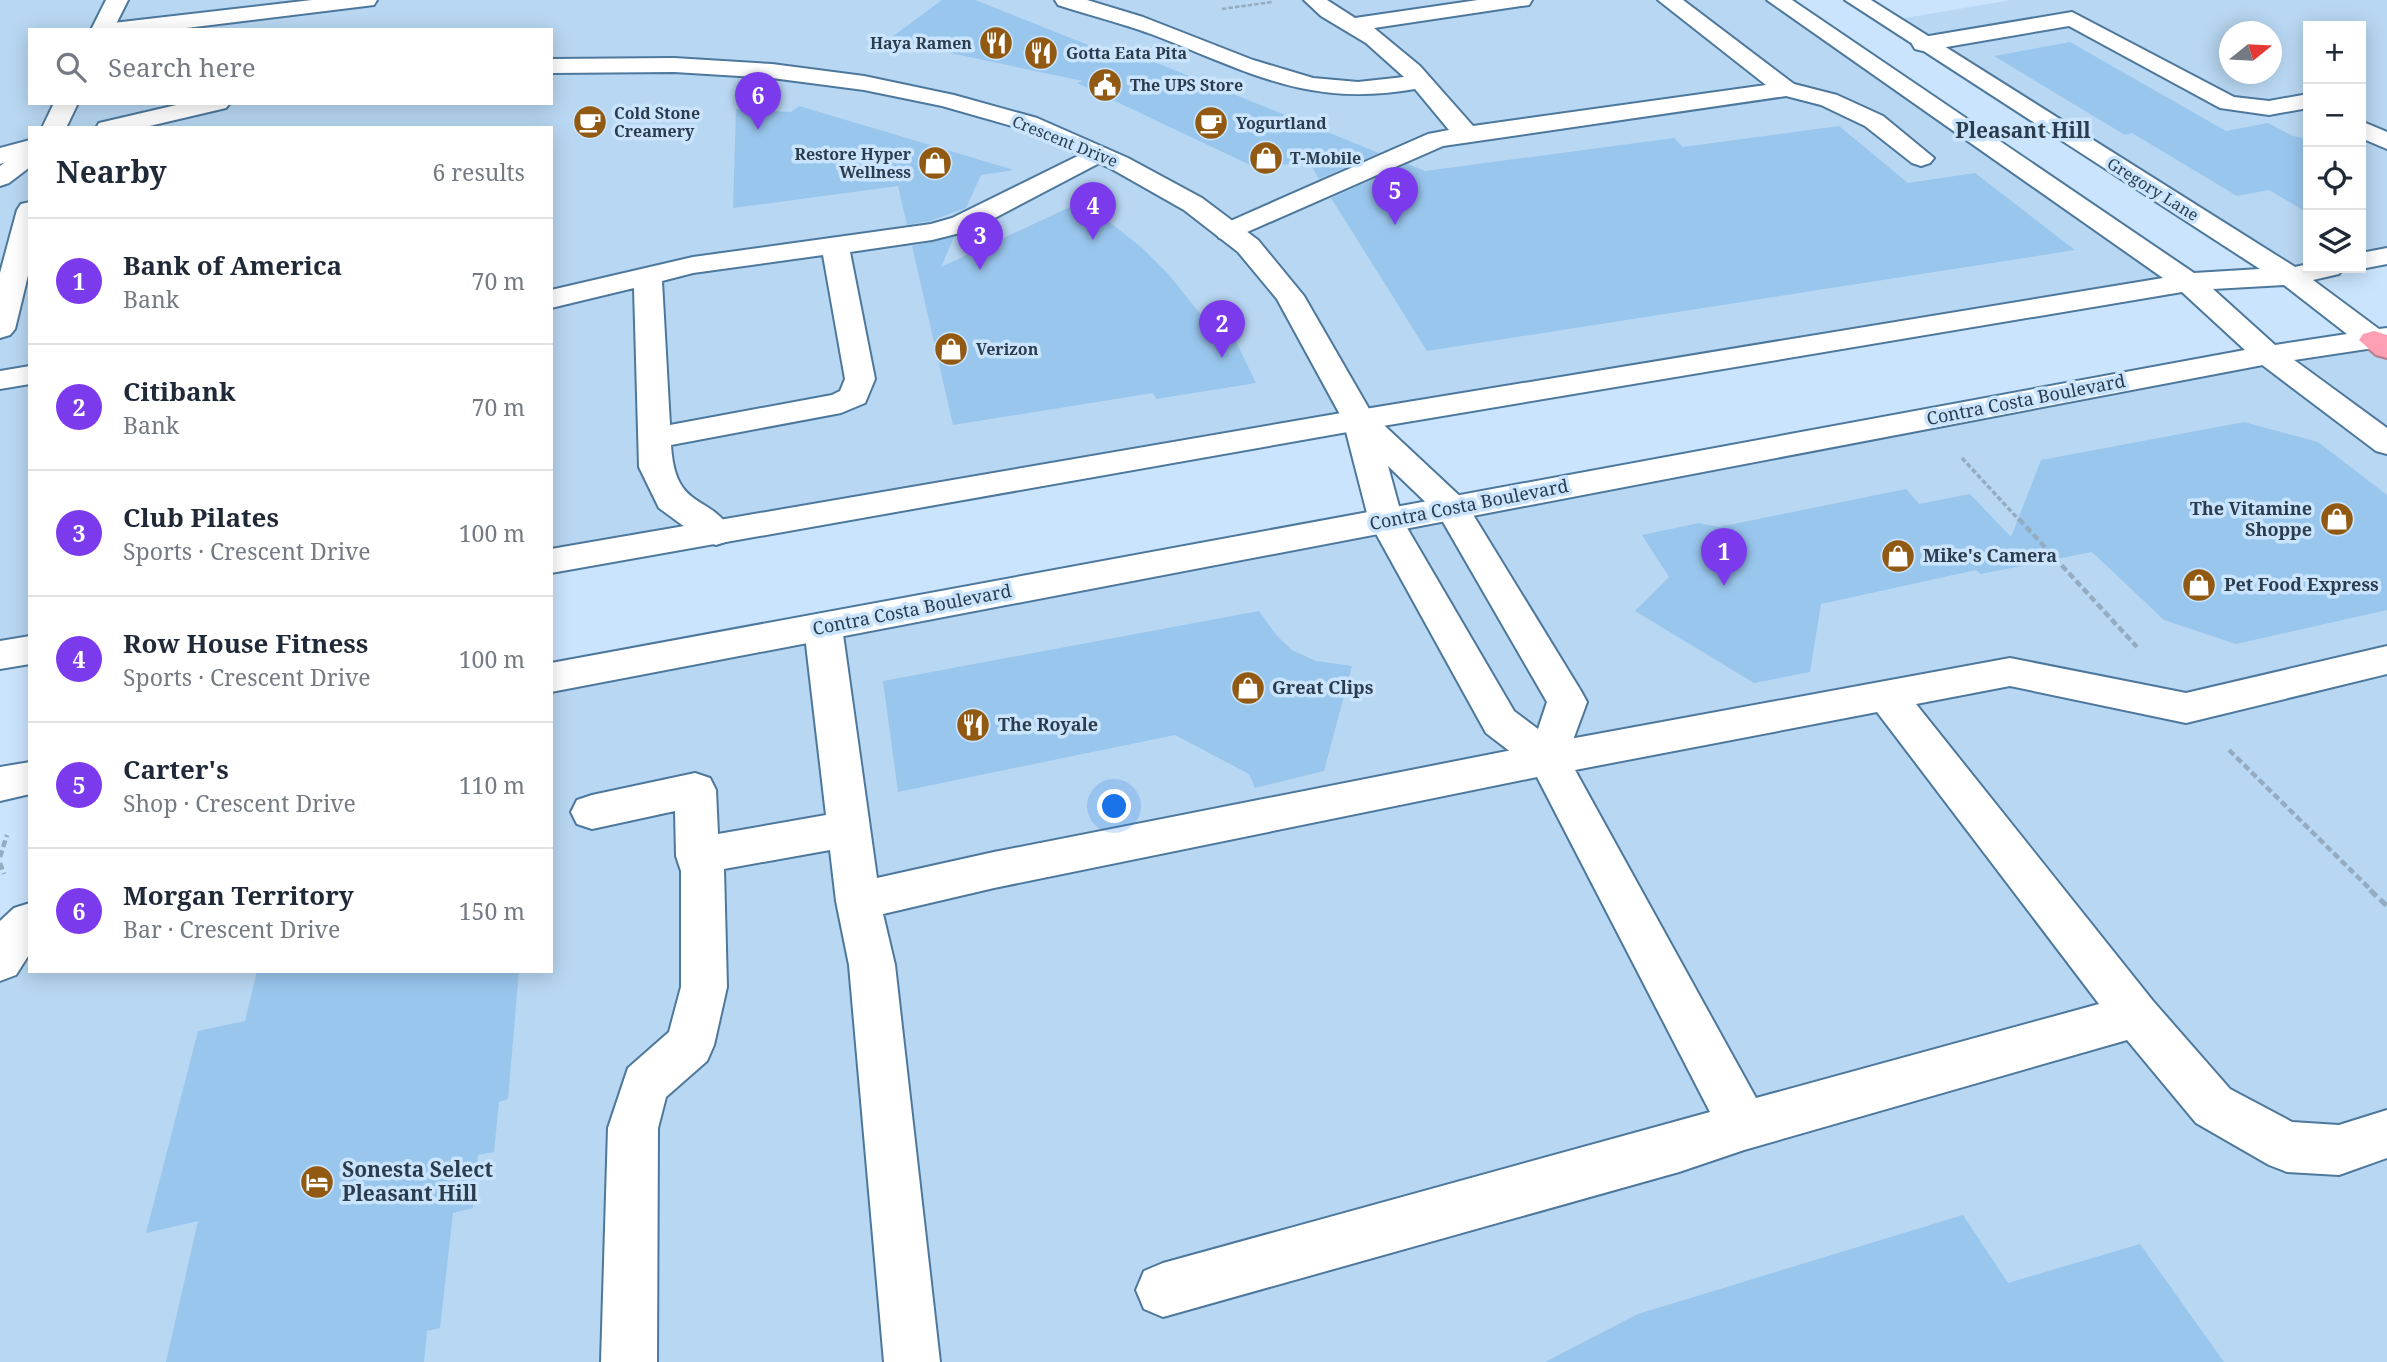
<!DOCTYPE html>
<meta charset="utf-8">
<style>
:root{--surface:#fff;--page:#f6f6f7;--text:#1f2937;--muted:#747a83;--line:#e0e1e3;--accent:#7c3aed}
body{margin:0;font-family:"Noto Serif",serif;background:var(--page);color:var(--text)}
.controls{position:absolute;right:21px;top:21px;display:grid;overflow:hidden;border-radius:0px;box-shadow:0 4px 18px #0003}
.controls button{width:63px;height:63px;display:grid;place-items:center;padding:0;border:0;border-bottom:2px solid var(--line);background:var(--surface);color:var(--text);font:35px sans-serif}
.compass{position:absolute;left:2219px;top:21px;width:63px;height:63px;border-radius:50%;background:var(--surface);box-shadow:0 4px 18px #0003;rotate:72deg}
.you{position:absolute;left:1115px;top:807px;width:24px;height:24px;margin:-18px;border:5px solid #fff;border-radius:50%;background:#1a73e8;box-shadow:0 0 0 10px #1a73e833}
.badge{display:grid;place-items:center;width:46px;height:46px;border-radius:50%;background:var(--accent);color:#fff;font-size:23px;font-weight:700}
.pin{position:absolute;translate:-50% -58px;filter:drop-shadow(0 2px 4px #0008)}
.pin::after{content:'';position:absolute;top:37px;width:24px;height:21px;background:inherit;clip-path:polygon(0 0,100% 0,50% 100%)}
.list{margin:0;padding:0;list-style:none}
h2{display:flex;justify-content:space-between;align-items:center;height:91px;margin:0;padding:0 28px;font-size:30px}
h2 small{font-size:23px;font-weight:400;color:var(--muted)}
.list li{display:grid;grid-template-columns:46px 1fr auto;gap:21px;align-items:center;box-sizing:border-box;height:126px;padding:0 28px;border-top:2px solid var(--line)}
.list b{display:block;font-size:26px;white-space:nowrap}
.list p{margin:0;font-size:23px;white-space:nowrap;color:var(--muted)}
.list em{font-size:23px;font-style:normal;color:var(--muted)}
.icon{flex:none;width:38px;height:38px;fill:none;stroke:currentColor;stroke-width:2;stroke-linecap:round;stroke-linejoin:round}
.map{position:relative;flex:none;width:2387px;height:1362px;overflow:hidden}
.search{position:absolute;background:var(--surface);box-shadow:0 4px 18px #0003;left:28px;top:28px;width:525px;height:77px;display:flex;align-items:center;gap:18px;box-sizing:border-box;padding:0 24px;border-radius:0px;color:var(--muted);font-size:26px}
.panel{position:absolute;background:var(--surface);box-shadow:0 4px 18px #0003;left:28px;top:126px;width:525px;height:847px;border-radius:0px}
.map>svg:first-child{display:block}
.built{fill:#b8d7f2;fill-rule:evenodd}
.building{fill:#99c6ed}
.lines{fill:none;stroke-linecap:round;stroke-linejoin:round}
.lane-casing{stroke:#4d789c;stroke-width:4}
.street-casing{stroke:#4d789c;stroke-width:4}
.secondary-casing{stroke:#4d789c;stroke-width:4}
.highway-casing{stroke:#b47d90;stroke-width:4}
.path-far3{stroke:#94acc1;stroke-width:2.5;stroke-dasharray:4.5 2;stroke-linecap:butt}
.path-far2{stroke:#94acc1;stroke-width:3.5;stroke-dasharray:5 2.5;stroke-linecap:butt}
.path-far1{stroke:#94acc1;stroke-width:4.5;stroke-dasharray:7 3.5;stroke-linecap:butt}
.path{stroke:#94acc1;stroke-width:5;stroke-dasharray:9 4.5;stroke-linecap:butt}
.lane{fill:#fff;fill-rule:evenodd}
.street{fill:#fff;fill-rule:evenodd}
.secondary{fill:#fff;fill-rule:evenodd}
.highway{fill:#fe9fb4;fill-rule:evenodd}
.labels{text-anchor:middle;stroke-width:7;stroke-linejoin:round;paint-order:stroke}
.far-poi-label{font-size:16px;font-weight:bold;fill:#2b3d4d;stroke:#c9e4fc;text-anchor:start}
.far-street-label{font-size:16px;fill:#2b3d4d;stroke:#c9e4fc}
.street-label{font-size:18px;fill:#2b3d4d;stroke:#c9e4fc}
.poi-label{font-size:18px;font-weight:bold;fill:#2b3d4d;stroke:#c9e4fc;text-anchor:start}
.far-district-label{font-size:21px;font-weight:bold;fill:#2b3d4d;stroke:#c9e4fc}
.near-poi-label{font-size:21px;font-weight:bold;fill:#2b3d4d;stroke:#c9e4fc;text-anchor:start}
</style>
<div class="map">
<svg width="2387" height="1362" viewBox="0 0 2387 1362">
<rect width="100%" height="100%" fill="#c9e4fc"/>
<path class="built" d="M0 0H1778L2188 282 551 561V128H30V650L0 655ZM30 30H551V103H30Z
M2011 0H2387V256L2361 261V26H2308V268H2329L2290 276 1888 21ZM2230 32H2272V74H2230Z
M2387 337V1362H0V961L30 922V971H551V678Z"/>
<path class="building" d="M942 0H975L1126 60 1137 55 1379 153 1319 179 1310 164 1250 165 1077 83 1083 81 888 40Z
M2070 42 2226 131 2268 123 2293 136 2308 139V213L2269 190 2237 196 2132 133 2125 135 1994 56Z
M799 106 1014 170 981 175 966 208 930 221 907 225 898 186 733 208 736 109 791 112Z
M1839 126 1908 183 1975 173 2075 250 1427 351 1331 198 1408 164 1425 171 1674 138 1683 147Z
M1079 203 1112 224 1142 248 1169 275 1214 331 1230 329 1256 383 1156 399 1153 393 953 425 912 246 954 237 941 267Z
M2244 422 2318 442 2387 495V610L2236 644 2164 620 2092 552 1980 574 1976 570 1821 604 1810 672 1754 683 1635 611 1669 577 1642 535 1699 523 1719 527 1906 489 1919 504 1970 494 2011 537 2041 460Z
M1259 611 1277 636 1292 650 1316 661 1352 666 1324 771 1255 788 1249 774 1175 735 898 792 883 681Z
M257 971H519L508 1099 499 1102 494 1152 478 1155 473 1208 453 1213 440 1328 427 1331 424 1362H166L198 1221 146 1233 198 1031 245 1021Z
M1963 1215 2008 1283 2140 1244 2224 1362H1545L1638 1314Z"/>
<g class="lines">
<g class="lane-casing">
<path id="lane" d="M312 0H377L374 5 366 6 170 30H102L105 25 113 23Z
M1055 0H1087L1143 17 1253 60 1313 78 1358 82 1404 77 1366 43 1321 16 1304 0H1327L1355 18 1478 0H1532L1529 5 1521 6 1374 28 1420 66 1473 126 1766 85 1658 0H1683L1794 84 1837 95 1883 116 1934 158 1930 163 1921 166 1912 163 1865 126 1821 105 1786 96 1443 146 1229 240 1219 238 1215 232 1219 226 1428 134 1449 130 1415 89C1306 108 1248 71 1151 34 1121 23 1089 15 1058 5Z
M2072 12 2234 97 2269 101 2308 94V108L2269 115 2220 108 2069 26 1923 51 1915 49 1912 44 1915 39 1923 37Z
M2361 121 2387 132V149L2361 138Z
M1098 146 1107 149 1111 154 1107 159 972 230 932 240 850 252 875 379 865 403 841 413 671 445C675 512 709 492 733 533L728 541 716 545 704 541 659 508 639 467 634 288 551 308V290L693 257 931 224 952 218ZM823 255 845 379 840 391 832 395 670 425 662 281 693 273Z
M2268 346 2279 349 2387 428V454L2376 451 2257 361 2253 355 2257 349Z
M30 366V384L0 389V371Z
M823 613 836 617 842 627 877 878 994 852 1548 743 2010 658 2186 693 2387 646V674L2186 723 2010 686 1916 704 2153 1001 2230 1089 2292 1122 2339 1125 2387 1110V1158L2339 1175 2287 1172 2269 1165 2196 1123 2127 1040 1744 1150 1679 1172 1163 1317 1144 1309 1136 1290 1144 1271 1163 1263 1710 1112 1537 777 994 888 883 914 895 965 940 1362H884L849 965 836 901 830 850 724 869 727 987 714 1045 707 1061 666 1097 658 1128 657 1362H601L608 1128 628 1068 669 1032 681 987V871L676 856 675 811 592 829 577 824 571 812 577 800 592 795 695 773 710 778 716 790 718 834 826 815 804 627 810 617ZM1877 712 2099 1004 1756 1098 1575 770Z"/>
</g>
<g class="street-casing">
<path id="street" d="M674 58 772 64 864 76 954 95 1037 118 1128 158 1202 198 1258 240 1304 296 1372 414 1464 500 1581 691 1587 702 1562 770 1548 775 1534 770 1486 733 1369 521 1343 420 1277 299 1238 252 1184 210 1110 168 1019 128 942 106 864 90 772 78 674 72 551 73V59ZM1388 466 1439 515 1547 702 1538 729 1514 711 1403 521Z
M185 103H230L226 108 141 128H96L99 123Z
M30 140V155L0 164V148Z"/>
</g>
<g class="secondary-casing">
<path id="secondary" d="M106 0H128L113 30H91Z
M1767 0H1792L2194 273 2260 269 1845 0H1871L2295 267 2308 264V268H2343L2339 274 2313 280 2379 329 2387 328V346L2268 364 551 692V663L2245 350 2182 292 1359 430 551 573V549L1359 410 2163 278ZM2284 285 2347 334 2275 345 2213 289Z
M54 103H78L66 128H42Z
M30 148V167L9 183 0 186V166L21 150Z
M30 202V267L15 329 10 335 0 338V273L17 210 21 204Z
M2387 248V264L2361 269 2355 268H2361V253Z
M30 636V664L0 669V641Z
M30 762V794L0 801V767Z
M30 903V953L16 975 0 981V921L14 908Z"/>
</g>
<g class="highway-casing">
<path id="highway" d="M2374 331 2387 335V358L2376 355 2359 340 2363 334Z"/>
</g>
<path class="path-far3" d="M1222 9 1272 2"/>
<path class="path-far2" d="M1962 458 2020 521"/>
<path class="path-far1" d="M2019 519 2137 647
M2229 750 2372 891
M0 857 7 835
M0 863 4 874"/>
<path class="path" d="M2370 890 2387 906"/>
<use href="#lane" class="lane"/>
<use href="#street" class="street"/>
<use href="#secondary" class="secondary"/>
<use href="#highway" class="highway"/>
</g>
<defs>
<g id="restaurant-disc" transform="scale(1.75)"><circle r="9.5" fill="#915912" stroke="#c9e4fc"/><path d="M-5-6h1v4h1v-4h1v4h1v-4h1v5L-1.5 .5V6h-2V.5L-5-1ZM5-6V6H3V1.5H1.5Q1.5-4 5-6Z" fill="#fff"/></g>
<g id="civic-disc" transform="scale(1.75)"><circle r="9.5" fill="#915912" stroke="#c9e4fc"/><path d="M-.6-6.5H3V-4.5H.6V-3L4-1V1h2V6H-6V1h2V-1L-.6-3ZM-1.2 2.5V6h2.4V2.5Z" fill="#fff"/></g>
<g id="cafe-disc" transform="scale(1.75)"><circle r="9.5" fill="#915912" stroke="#c9e4fc"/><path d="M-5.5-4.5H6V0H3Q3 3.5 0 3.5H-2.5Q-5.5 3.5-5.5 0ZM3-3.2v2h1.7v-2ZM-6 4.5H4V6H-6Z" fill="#fff"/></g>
<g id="shop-disc" transform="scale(1.75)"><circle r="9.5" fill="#915912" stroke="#c9e4fc"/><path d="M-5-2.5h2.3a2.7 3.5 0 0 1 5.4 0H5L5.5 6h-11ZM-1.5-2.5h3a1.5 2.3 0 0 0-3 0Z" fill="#fff"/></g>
<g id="hotel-disc" transform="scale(1.75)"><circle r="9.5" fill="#915912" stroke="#c9e4fc"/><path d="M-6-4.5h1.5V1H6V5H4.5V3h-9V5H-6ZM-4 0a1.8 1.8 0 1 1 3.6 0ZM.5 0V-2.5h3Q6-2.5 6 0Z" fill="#fff"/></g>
</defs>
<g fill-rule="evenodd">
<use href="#restaurant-disc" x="996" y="43"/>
<use href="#restaurant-disc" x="1041" y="53"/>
<use href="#civic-disc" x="1105" y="85"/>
<use href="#cafe-disc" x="590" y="122"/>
<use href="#cafe-disc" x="1211" y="123"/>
<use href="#shop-disc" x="1266" y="158"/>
<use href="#shop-disc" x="935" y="163"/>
<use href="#shop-disc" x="951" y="349"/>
<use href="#shop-disc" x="2337" y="519"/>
<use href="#shop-disc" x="1898" y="556"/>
<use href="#shop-disc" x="2199" y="585"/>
<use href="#shop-disc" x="1248" y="688"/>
<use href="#restaurant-disc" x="973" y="725"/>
<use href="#hotel-disc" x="317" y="1182"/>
</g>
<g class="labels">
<g class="far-poi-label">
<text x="972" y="49" text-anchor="end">Haya Ramen</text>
<text x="1066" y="59">Gotta Eata Pita</text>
<text x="1130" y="91">The UPS Store</text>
<text x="614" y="119">Cold Stone<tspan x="614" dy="18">Creamery</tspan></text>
<text x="1236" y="129">Yogurtland</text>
<text x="911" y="160" text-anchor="end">Restore Hyper<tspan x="911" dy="18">Wellness</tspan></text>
<text x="1290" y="164">T-Mobile</text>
<text x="976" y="355">Verizon</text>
</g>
<g class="far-street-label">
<text transform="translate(1065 141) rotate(22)" y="6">Crescent Drive</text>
<text transform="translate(2153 189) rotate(32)" y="6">Gregory Lane</text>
</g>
<g class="street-label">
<text transform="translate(2026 400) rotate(-11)" y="6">Contra Costa Boulevard</text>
<text transform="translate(1469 505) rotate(-11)" y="6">Contra Costa Boulevard</text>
<text transform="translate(912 610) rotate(-11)" y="6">Contra Costa Boulevard</text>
</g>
<g class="poi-label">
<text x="2312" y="515" text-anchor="end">The Vitamine<tspan x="2312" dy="21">Shoppe</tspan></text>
<text x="1923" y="562">Mike's Camera</text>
<text x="2224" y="591">Pet Food Express</text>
<text x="1272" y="694">Great Clips</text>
<text x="998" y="731">The Royale</text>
</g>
<g class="far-district-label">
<text x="2023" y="138">Pleasant Hill</text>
</g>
<g class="near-poi-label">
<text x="342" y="1177">Sonesta Select<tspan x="342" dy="24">Pleasant Hill</tspan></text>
</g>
</g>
</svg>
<div class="controls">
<button>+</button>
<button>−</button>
<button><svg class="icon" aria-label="locate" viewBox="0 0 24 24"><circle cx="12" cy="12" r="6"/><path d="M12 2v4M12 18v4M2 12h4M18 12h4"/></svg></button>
<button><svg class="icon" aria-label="layers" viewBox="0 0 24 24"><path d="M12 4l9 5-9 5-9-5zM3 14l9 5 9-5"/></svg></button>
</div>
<svg class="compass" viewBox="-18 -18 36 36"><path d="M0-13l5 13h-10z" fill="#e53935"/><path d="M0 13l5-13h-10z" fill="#747a83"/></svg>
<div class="you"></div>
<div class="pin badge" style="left:1724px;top:586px">1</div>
<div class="pin badge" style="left:1222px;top:358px">2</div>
<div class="pin badge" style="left:980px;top:270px">3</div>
<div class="pin badge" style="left:1093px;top:240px">4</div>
<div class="pin badge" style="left:1395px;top:225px">5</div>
<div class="pin badge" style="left:758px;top:130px">6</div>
<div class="search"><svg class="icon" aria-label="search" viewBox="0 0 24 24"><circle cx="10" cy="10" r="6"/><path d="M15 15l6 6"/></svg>Search here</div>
<section class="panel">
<h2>Nearby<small>6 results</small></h2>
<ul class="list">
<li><span class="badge">1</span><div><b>Bank of America</b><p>Bank</p></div><em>70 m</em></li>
<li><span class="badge">2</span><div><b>Citibank</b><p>Bank</p></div><em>70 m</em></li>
<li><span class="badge">3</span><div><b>Club Pilates</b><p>Sports · Crescent Drive</p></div><em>100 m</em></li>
<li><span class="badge">4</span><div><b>Row House Fitness</b><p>Sports · Crescent Drive</p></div><em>100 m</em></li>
<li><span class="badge">5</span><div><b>Carter's</b><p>Shop · Crescent Drive</p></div><em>110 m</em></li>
<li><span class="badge">6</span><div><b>Morgan Territory</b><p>Bar · Crescent Drive</p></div><em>150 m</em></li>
</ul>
</section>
</div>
